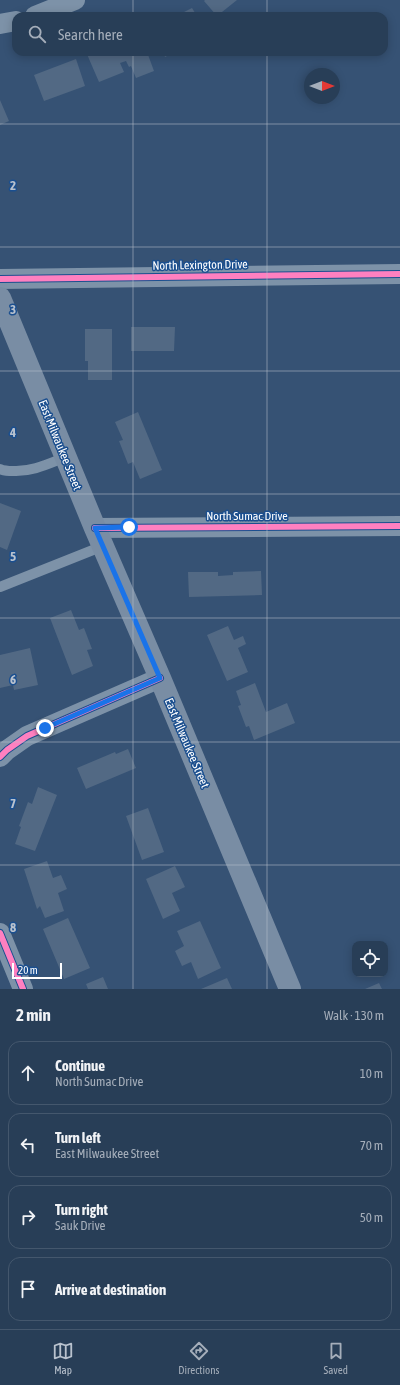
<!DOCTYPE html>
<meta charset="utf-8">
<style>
:root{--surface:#283e57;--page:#344961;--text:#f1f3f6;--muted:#a5aeba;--line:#44576d;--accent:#b9c2ce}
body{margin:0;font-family:"Asap Condensed",sans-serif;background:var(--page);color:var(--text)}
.controls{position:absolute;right:12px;bottom:12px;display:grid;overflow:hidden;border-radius:8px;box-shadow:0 2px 10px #0003}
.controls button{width:36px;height:36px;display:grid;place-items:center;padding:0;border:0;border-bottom:1px solid var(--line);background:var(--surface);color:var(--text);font:20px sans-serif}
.compass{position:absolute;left:304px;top:68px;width:36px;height:36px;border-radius:50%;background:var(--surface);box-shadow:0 2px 10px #0003;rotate:90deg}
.scale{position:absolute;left:12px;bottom:10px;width:50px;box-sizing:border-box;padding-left:4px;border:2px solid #fff;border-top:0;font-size:11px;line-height:14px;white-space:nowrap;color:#fff;-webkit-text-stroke:3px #1b4f8f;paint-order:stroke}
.stop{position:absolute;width:12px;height:12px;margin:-9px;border:3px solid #1a73e8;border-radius:50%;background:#fff}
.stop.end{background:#1a73e8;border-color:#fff;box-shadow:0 1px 4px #0008}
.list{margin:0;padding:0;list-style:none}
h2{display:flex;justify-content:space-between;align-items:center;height:52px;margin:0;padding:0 16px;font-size:17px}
h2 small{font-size:13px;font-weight:400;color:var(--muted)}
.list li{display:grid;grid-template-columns:26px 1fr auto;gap:12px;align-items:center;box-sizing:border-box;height:64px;margin:0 8px 8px;padding:0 8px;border:1px solid var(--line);border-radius:12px}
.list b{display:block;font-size:15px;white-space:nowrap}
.list p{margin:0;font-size:13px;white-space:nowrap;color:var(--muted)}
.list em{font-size:13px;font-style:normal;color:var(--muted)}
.icon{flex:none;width:22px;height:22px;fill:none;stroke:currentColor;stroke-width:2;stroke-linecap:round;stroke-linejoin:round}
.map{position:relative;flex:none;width:400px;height:989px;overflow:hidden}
.search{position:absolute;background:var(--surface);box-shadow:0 2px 10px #0003;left:12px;right:12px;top:12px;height:44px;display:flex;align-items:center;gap:10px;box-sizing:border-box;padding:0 14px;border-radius:12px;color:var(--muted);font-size:15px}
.sheet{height:340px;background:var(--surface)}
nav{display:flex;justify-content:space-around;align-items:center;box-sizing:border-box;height:56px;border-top:1px solid var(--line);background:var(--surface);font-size:11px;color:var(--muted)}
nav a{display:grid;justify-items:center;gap:2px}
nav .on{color:var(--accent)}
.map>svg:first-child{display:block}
.building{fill:#526984}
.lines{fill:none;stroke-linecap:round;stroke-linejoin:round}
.service{stroke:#7d92a8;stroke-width:10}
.minor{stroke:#7d92a8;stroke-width:20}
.secondary{stroke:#798da4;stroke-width:22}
.cycleway-casing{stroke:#1b4f8f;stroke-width:8}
.cycleway{stroke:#ff80c0;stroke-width:6}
.route{stroke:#1a73e8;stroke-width:5}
.grid{fill:none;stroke:#b9c2ce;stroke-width:1;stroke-opacity:0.55}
.labels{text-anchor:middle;stroke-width:3;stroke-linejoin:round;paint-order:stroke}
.street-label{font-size:12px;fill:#fff;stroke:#1b4f8f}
.grid-label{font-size:13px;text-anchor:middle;font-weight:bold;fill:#b9c2ce;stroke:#1b4f8f;stroke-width:3;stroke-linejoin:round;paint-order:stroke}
</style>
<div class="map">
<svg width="400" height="989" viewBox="0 0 400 989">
<rect width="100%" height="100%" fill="#365274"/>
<path class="building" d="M205 0H237L217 16 204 1Z
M192 8 197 16H176Z
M86 52H147L154 71 136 78 131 66 129 67 126 61 120 63 124 72 99 82Z
M163 52H175L165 57Z
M76 59 85 86 44 101 34 75Z
M0 100 9 121 0 125Z
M131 327H175L174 351H131Z
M85 329H112V380H88V361H85Z
M138 412 162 470 140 479 133 462 128 464 119 441 123 440 115 422Z
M0 503 21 511 7 550 0 547Z
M261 571 262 595 189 597 188 572H218V576L233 575V572Z
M71 610 79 630 84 628 92 649 87 650 93 666 72 675 50 618Z
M228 626 234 640 243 636 246 644 238 648 248 672 227 681 207 635Z
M30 648 38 685 14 690 13 685 0 688V655Z
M255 683 266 712 287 703 295 723 254 740 249 726 246 727 238 706 241 705 236 691Z
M128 749 136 768 86 789 77 768 115 752 116 754Z
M38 787 57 795 35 851 15 844 21 827 19 826 28 802 32 804Z
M148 808 164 852 142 860 126 816Z
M47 861 53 878 61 875 67 889 58 893 64 911 45 918 40 906 37 909 24 869Z
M175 866 185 887 172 893 180 911 163 919 146 879Z
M68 918 90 968 64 979 43 929Z
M200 921 221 968 198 979 191 962 182 966 175 951 184 946 177 931Z
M103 977 108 989H88L86 984Z
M227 978 232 989H201Z
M379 983 382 989H365Z"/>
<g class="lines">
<path class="service" d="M0 469C4 471 8 471 13 471 32 472 48 464 66 457
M0 587 103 546"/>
<path class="minor" d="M35 16 75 0
M0 24 16 21
M0 279 400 274
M95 528 400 526
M0 757 7 750 27 736 160 678
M0 933 23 989"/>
<path class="secondary" d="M0 298 95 528 160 678 290 989"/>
<g class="cycleway-casing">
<path id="cycleway" d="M0 279 400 274
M95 528 400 526
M0 757 7 750 27 736 160 678
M0 933 23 989"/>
</g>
<use href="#cycleway" class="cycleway"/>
</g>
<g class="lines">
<path class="route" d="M45 728 160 678 95 528 129 527"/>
</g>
<path class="grid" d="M133 0V16M267 0V16M133 52V989M267 52V989M0 124H400M0 247H400M0 371H400M0 494H400M0 618H400M0 742H400M0 865H400"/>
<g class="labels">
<g class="street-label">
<text transform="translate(200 265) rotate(-1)" y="4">North Lexington Drive</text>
<text transform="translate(60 445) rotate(68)" y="4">East Milwaukee Street</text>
<text x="247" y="520">North Sumac Drive</text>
<text transform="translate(187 743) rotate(67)" y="4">East Milwaukee Street</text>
</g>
</g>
<g class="grid-label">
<text x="13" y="190">2</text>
<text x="13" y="314">3</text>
<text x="13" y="437">4</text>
<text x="13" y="561">5</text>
<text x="13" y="684">6</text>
<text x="13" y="808">7</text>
<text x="13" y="932">8</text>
</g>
</svg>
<div class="controls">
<button><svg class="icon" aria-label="locate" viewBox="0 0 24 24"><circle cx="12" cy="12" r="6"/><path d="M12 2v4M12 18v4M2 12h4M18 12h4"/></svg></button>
</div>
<svg class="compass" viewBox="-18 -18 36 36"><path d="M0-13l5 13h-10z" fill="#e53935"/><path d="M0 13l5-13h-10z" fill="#a5aeba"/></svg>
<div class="scale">20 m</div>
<div class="stop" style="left:129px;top:527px"></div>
<div class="stop end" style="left:45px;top:728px"></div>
<div class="search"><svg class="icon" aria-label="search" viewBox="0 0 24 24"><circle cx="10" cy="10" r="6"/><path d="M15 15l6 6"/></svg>Search here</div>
</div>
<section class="sheet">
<h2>2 min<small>Walk · 130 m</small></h2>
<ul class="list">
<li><svg class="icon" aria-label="ahead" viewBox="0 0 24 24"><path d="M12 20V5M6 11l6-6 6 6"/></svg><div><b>Continue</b><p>North Sumac Drive</p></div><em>10 m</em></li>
<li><svg class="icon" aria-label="left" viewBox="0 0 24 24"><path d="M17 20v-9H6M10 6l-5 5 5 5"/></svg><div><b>Turn left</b><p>East Milwaukee Street</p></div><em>70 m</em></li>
<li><svg class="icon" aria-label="right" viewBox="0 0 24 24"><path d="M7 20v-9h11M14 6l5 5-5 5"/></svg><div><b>Turn right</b><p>Sauk Drive</p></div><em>50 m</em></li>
<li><svg class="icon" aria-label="arrive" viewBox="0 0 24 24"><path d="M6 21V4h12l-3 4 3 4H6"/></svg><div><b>Arrive at destination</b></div></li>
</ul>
</section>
<nav>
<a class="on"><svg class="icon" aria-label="map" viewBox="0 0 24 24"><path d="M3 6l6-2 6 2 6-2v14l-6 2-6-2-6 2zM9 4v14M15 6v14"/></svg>Map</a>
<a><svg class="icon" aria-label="directions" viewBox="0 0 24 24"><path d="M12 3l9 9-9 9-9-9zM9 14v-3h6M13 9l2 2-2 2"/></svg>Directions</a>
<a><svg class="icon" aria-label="saved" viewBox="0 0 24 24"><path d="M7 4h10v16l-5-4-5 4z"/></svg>Saved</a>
</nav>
